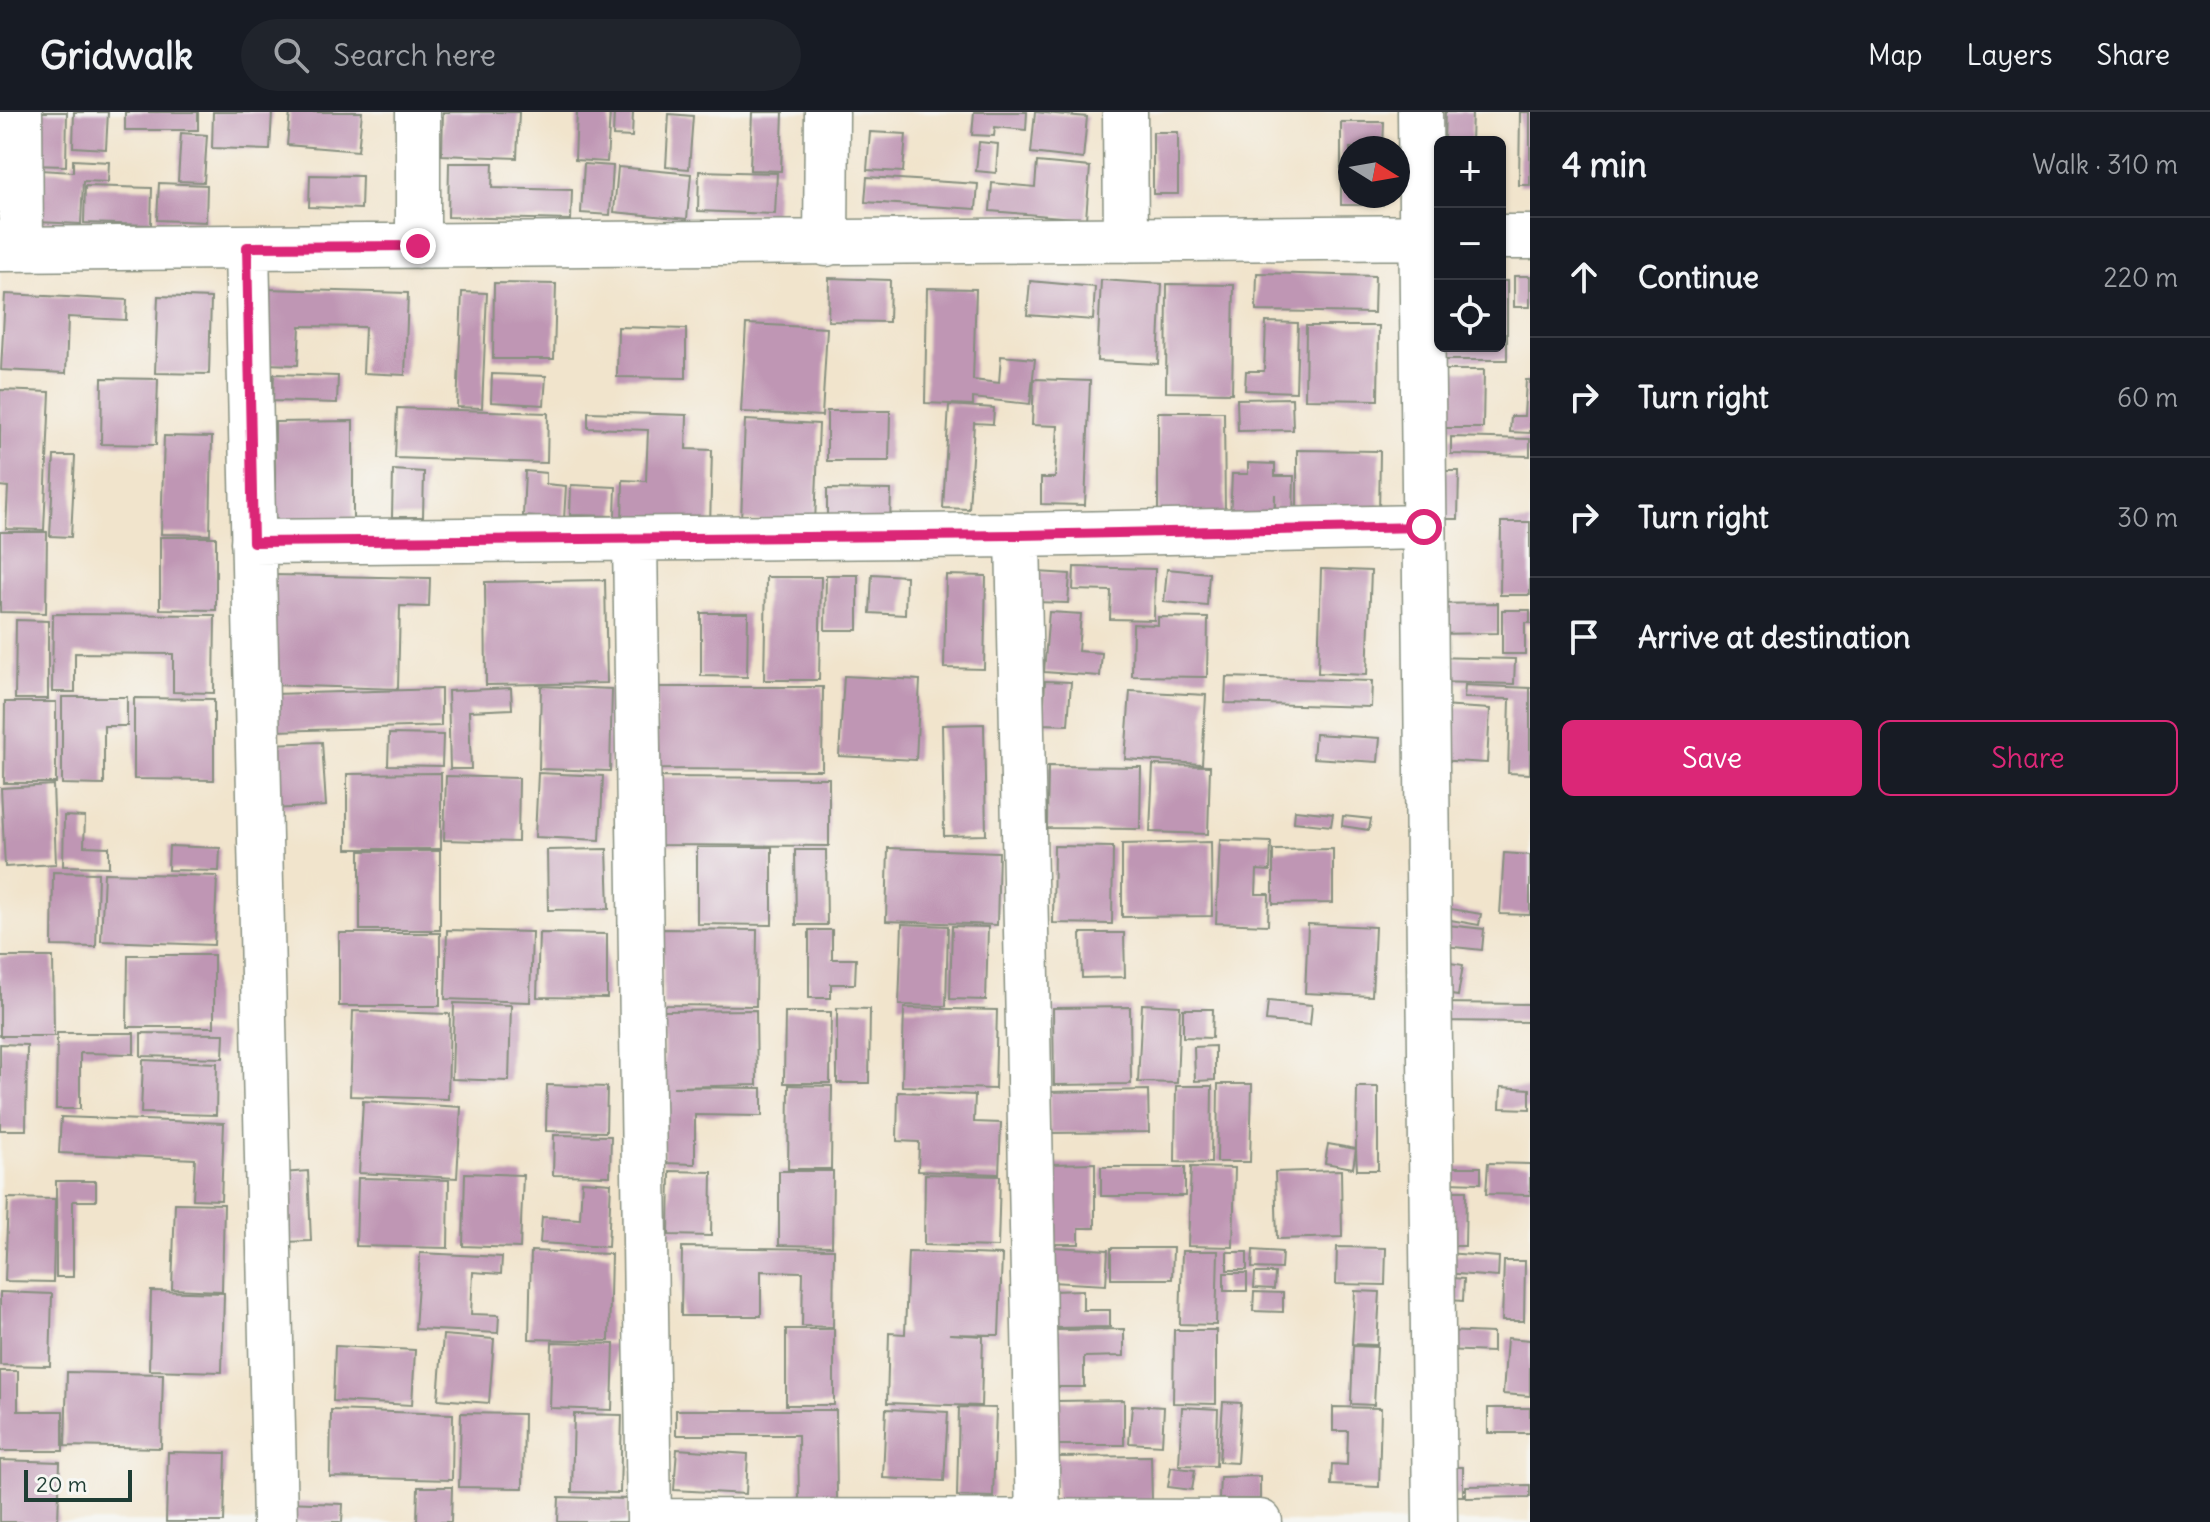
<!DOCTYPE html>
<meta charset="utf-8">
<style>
:root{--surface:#171b24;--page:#20242c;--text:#f1f3f6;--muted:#9ea1a6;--line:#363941;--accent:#db2777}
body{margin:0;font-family:Delius,sans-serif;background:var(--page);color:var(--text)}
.controls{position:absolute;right:24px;top:24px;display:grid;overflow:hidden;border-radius:12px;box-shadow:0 2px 6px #0004}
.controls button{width:72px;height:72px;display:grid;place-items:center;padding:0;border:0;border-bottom:2px solid var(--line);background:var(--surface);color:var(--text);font:40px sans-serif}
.compass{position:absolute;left:1338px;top:24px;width:72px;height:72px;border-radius:50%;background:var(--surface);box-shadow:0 2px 6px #0004;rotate:101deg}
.scale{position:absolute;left:24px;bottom:20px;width:108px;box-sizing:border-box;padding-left:8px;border:4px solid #1f3d34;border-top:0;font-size:22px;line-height:28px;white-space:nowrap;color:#1f3d34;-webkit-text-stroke:6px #f6f6f2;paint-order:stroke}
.stop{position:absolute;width:24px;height:24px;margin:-18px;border:6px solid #db2777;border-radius:50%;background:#fff}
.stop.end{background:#db2777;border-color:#fff;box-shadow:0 2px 8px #0008}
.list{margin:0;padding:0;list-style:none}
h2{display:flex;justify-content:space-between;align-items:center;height:104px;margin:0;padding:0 32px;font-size:34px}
h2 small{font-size:26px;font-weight:400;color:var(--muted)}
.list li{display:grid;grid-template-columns:52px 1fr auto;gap:24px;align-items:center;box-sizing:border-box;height:120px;padding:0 32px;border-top:2px solid var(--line)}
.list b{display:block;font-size:30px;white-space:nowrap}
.list em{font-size:26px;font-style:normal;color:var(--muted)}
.actions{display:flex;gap:16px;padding:24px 32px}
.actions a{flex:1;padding:18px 0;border:2px solid var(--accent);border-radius:12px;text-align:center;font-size:28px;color:var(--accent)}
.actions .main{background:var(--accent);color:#fff}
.icon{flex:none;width:44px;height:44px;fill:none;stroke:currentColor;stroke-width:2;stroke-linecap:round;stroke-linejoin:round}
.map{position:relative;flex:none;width:1530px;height:1410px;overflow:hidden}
header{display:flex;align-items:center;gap:48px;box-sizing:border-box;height:112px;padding:0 40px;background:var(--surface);border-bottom:2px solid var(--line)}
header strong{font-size:38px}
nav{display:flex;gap:44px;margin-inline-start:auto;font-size:28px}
.search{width:560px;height:72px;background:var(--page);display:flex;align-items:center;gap:20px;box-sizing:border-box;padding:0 28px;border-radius:44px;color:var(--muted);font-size:30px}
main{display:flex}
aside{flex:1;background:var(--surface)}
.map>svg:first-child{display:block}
.building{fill:#bf96b4}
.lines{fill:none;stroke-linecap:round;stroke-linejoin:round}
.minor-casing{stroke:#889080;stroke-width:47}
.minor{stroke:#fff;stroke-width:44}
.route{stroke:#db2777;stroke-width:10}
</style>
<header>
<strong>Gridwalk</strong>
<div class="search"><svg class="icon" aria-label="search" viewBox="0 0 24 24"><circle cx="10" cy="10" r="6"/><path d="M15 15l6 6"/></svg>Search here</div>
<nav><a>Map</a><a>Layers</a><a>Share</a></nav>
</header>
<main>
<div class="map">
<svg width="1530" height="1410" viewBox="0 0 1530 1410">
<rect width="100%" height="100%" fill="#f6f6f2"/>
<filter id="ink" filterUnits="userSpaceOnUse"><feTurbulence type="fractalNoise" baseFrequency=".0125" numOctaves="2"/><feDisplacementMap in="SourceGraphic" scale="16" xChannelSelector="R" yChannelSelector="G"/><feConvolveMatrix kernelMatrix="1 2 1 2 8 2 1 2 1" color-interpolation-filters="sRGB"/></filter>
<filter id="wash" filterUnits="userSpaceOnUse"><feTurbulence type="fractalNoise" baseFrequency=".006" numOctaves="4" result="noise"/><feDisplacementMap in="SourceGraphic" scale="32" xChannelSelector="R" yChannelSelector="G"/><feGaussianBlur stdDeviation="1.8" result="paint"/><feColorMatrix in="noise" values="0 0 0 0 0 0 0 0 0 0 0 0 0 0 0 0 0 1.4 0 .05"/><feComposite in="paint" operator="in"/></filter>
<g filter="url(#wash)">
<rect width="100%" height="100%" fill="#f1e4cc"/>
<g id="blocks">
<path class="building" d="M31 0H67L66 54 30 53Z
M74 0H108L106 37 73 35Z
M125 0H198V18H125Z
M213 0H272L270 38 212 36Z
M290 0H362L358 39 287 33Z
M443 0H519L517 46 442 43Z
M577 0H610L607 50 575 48Z
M614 0H633L632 25 613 24Z
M752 0H783L781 59 750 58Z
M974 0H1027L1026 18 995 15 994 24 972 23Z
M1035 0 1087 5 1083 47 1031 41Z
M1445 0H1472L1471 30H1444Z
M1520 0H1530V73H1519Z
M669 2 693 4 689 57 666 55Z
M1341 10H1384L1383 36H1350V84H1383V93H1341Z
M870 20 906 22 903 60 867 58Z
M1153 20H1178V82H1153Z
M181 21 207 23 204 70 178 69Z
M979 30 998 32 996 61 976 59Z
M73 48 109 50 108 70 83 69 81 112 37 110 40 58 73 60Z
M1037 50 1090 55 1086 107 990 99 992 71 1035 75Z
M449 51H493L492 76 572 78 571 108 448 105Z
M584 52 613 54 610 103 581 101Z
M618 55 691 62 687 107 614 100Z
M699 59 777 61 775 102 698 99Z
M310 63 362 64 361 97 309 95Z
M867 65 978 72 976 97 865 90Z
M159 71 207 73 206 110 157 108Z
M85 74 152 76 151 113 84 111Z
M1257 161 1375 164 1374 201 1256 199Z
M1514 164H1530V195H1514Z
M829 166 890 168 889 210 828 209Z
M1101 168 1162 172 1158 252 1097 249Z
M1030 169 1095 175 1093 208 1027 203Z
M1500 169H1507V248H1431L1440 234H1500Z
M494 171 556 172 554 247H493Z
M1167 172 1234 173 1232 281 1166 280Z
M927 176 976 177 973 268 999 271 1001 244 1035 247 1030 292 973 286V293L925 291Z
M266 177 408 181 405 263 363 261 365 215 300 214 298 253 264 252Z
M462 180 487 181 482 296 457 295Z
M5 182 127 188 126 208 68 205 66 261 1 258Z
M158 184 211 186 209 262 155 261Z
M1266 210 1298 211 1296 280 1245 278 1246 259H1264Z
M746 212 827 216 822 304 741 300Z
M1306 214H1379L1378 288 1305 287Z
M618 215 686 217V266L617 265Z
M1431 258H1484L1483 316H1431Z
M274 262 338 264 337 291 273 289Z
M492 262 546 264 544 293 491 290Z
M102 266 158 267 156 333 101 332Z
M1034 267 1090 269 1085 393 1041 392V366H1055L1058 314 1032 313Z
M1526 268H1530V321L1510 320 1511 304H1524Z
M0 278 50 280 44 418 6 417 8 375 0 374Z
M1292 286 1293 318 1238 319 1237 287Z
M949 293 994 296 993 312 974 311 969 397 943 396Z
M397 296 548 301 547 351 395 346Z
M827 299H890L889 349H827Z
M588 300 687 303 686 337 712 338 710 415 622 412 623 368 646 369 648 318 588 316Z
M1158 300H1224L1225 402H1158Z
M745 308 819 312 815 411 741 408Z
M353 309V420H275V310Z
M164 324 212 325 210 423 161 422Z
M1451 325 1530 327V344L1451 342Z
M1297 338 1380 339 1379 405H1297Z
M54 344H75L71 425 50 424Z
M1248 351 1275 352V364H1294L1293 408H1275V382L1274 409 1230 408 1232 362H1248Z
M393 358 424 360 423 405H392Z
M525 359 546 361V372L566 374 564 407 523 404Z
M1429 359H1459L1458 407H1429Z
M571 373 616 375 615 404 570 403Z
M827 377 891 378 890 412 827 411Z
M1501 410H1530V483H1500Z
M0 420H47L46 501 0 500Z
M160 425H216V498L160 497Z
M1074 455 1155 457 1154 508 1110 507 1111 479 1073 478Z
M1167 457 1209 461 1207 494 1164 490Z
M1321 457 1371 459 1367 563 1318 561Z
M1037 460 1070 462 1068 491 1035 490Z
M872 462 906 464 905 503 870 501Z
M274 463 430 466 429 495 400 494 398 577 271 573Z
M826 463H858V518H825Z
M946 463 986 464 984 557 944 556Z
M766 465H821L819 568H764Z
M605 468 607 571 486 573 485 470Z
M1498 491V521L1432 522V492Z
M1502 498H1530V511H1525V542H1502Z
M1049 500 1081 502 1078 539 1102 541 1100 564 1044 560Z
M701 501H748L747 565 701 564Z
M53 502 215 503 214 581 173 580V542L75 541V580H52Z
M1158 505 1208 506 1207 565 1132 564 1133 512 1158 513Z
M16 508 48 509V587H15Z
M1433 545 1515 547 1514 572 1433 570Z
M844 564 920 568 916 648 839 644Z
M1226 565 1372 569 1371 595 1225 591Z
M1045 569 1071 570 1068 613 1043 612Z
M1465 573 1530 576V662L1508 661 1510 587 1464 586Z
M541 574 612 577 610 659 539 657Z
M657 575H823L822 658 656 657Z
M511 576 512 597 469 599 471 657H450L448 579Z
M441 577V614L276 619 275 582Z
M1130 579 1206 583 1202 652 1125 647Z
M62 585H127V614H104V673L62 672Z
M134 586 214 587V668L134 667Z
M5 590H56V671H4Z
M1440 594 1490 597 1487 651 1436 648Z
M984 612 986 723 944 724 942 613Z
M389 622 443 623 442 654 388 653Z
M1315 622 1380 626 1378 650 1313 646Z
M322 630 326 694 273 697 270 632Z
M1153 653 1210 654 1208 722 1150 720Z
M1048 654 1141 655 1140 717 1047 716Z
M441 661V737H347V662Z
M538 661 603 664 600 728 535 725Z
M446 664 519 666 518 730 444 728Z
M658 665 829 666V734L658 733Z
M53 673 56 752 5 755 1 676Z
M1295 698 1333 702 1331 714 1294 710Z
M64 704 85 705 84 734 109 735V755L63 754Z
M1343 704 1371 707 1369 718 1342 714Z
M1220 728 1271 730 1270 759 1257 758 1256 782H1269L1268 813 1216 811Z
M1211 730 1212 804 1122 805V732Z
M169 734 220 736 219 759 168 758Z
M1054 734 1113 735 1112 812 1053 811Z
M697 735H772V813L697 812Z
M888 736 999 740 997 813 886 809Z
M607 737 609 797 548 798 547 738Z
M1333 737V791L1273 792V738Z
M795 738H826L827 813H796Z
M360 739H440V818H360Z
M1504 741 1530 743V803L1500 802Z
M53 760 98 761 96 835 52 834Z
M104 761 217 764 214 833 101 829Z
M1440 795 1481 802 1479 813 1439 806Z
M902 812 948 814 946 894 899 893Z
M1308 812 1375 815 1372 884 1305 881Z
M1438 812 1484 817 1482 838 1436 833Z
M952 814 988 815 986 888 950 887Z
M663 817 757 818 756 894 663 893Z
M447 818 532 820 530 890 445 887Z
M809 818H832V847H856L855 872H831V886H809Z
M339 821H440V894H339Z
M539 821 607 822V886L537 885Z
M1081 821H1124L1125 865 1082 866Z
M128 843H214V915H127Z
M0 845H53L54 924H0Z
M1444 850 1463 853 1458 884 1439 881Z
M1268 889 1312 893 1310 913 1266 909Z
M454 891 511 893 509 969 452 967Z
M1438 891 1530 892V910L1438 909Z
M1142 892 1180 894 1177 971 1138 970Z
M1130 895 1131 972 1054 973 1053 896Z
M837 896 870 897 869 971H837Z
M904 896 997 898 995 977 902 974Z
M1183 897H1213L1212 926 1183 925Z
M756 898 757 973 673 975 762 976V1004L695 1003V1052L663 1051 664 899Z
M353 899 450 902 448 987 350 984Z
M785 900H831L830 971H784Z
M57 921H134V942L80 941V997H56Z
M141 921 224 922 223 946 141 944Z
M0 932 27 933 26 1018H0Z
M1215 934V968L1195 969 1194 935Z
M143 948 217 951 216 1003 141 1001Z
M1218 972H1252L1250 1050H1217Z
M547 973 607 975 606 1020 546 1019Z
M789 973 832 974 831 1057H788Z
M1176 974H1212L1211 1051 1175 1050Z
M1357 975H1378V1058H1357L1356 1037 1353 1056 1325 1051 1328 1032 1356 1037Z
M1501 975 1530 977V997L1500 996Z
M1148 978 1149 1020 1050 1021 1049 980Z
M898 980 975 983 974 1010 1001 1011 999 1062 918 1059 919 1030 897 1029Z
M363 989 461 995 457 1066 359 1061Z
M61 1005 224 1011 221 1088 193 1087 195 1047 59 1041Z
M554 1023 611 1024 610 1064 553 1063Z
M1095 1051V1116H1079V1132H1053L1051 1052Z
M1488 1051 1530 1052V1083L1486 1082Z
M1101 1055H1185V1084H1101Z
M1191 1055 1235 1056 1233 1135 1188 1134Z
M1447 1055H1481V1071L1447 1070Z
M1341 1058 1342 1125 1277 1127 1275 1060Z
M308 1059 311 1129 284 1130 282 1061Z
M670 1059 712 1060 711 1124 669 1123Z
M779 1059H833L832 1134 779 1133Z
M465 1061 523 1063 520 1136 463 1134Z
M925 1062 1000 1064 998 1135 924 1133Z
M358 1066 449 1068 448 1136 356 1134Z
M56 1069H96V1089H73V1165H56Z
M582 1069 611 1071 608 1135 540 1131 542 1105 580 1107Z
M1442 1079H1466L1465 1134H1441Z
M8 1086 55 1087 53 1170 5 1169Z
M175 1091 224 1092 222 1179 172 1177Z
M682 1135 834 1137 833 1215 802 1214 803 1160 761 1159V1204H681Z
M1053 1135 1108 1138 1106 1173 1051 1170Z
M1337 1135 1386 1136 1385 1173 1336 1172Z
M1111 1136H1173L1172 1167H1111Z
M1253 1138 1282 1140 1281 1157 1252 1156Z
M531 1139 611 1142 609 1229 529 1227Z
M1182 1139H1218L1216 1213 1180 1212Z
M908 1140 1002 1143 999 1223 949 1222 983 1224 981 1294 887 1291 889 1221 905 1222Z
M1227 1140H1247V1158H1227Z
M420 1141 502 1145 501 1162 473 1160 471 1202 499 1203 498 1221 415 1217Z
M1446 1141 1499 1145 1498 1165 1444 1161Z
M1504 1149H1525L1524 1209H1502Z
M1224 1161H1247V1179H1224Z
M1255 1161H1275L1274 1177 1254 1176Z
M1451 1166 1464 1167 1463 1189 1449 1188Z
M1083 1178V1198H1110V1215L1053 1216 1052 1179Z
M151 1179 224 1181 222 1260 149 1258Z
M1355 1179 1380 1180 1377 1233 1352 1232Z
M0 1180 52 1182 50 1254 0 1253Z
M1254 1180 1283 1181V1200L1253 1199Z
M786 1217H834V1293H786Z
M1124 1217V1244L1084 1245V1275H1057L1056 1218Z
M1174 1218H1216V1292L1173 1291Z
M1443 1219 1493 1221V1240L1442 1238Z
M443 1223 494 1227 489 1291 438 1287Z
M1507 1226 1530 1228V1284L1503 1282Z
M552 1230 614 1232 612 1298 550 1296Z
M335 1234 415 1238 412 1293 333 1289Z
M1353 1234 1377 1235 1374 1293 1351 1292Z
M0 1259H18V1299H63V1339H0Z
M67 1260 163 1262 161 1336 65 1334Z
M1124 1288V1333H1056V1289Z
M1223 1290 1241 1291 1237 1351 1219 1350Z
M1132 1293 1164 1295 1162 1333 1129 1331Z
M959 1295 996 1296 993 1385 957 1384Z
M1182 1295 1218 1297 1216 1354 1179 1353Z
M1333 1295 1381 1296 1379 1375 1331 1373 1332 1352 1347 1353 1348 1319H1333Z
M1488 1296H1530V1321H1488Z
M886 1297 948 1300 944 1369 883 1366Z
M331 1298 453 1302 452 1368 330 1365Z
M676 1298H836L837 1388H799L798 1323H676Z
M461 1301 524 1302 523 1376 459 1375Z
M574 1302 622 1303 620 1381 572 1380Z
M677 1337 748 1342 746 1382 674 1378Z
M168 1340 226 1341 224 1410H166Z
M1151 1344 1152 1390 1056 1392 1055 1345Z
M0 1348 60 1350 58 1410H0Z
M1171 1355 1195 1358 1192 1378 1168 1375Z
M1445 1355H1463V1384H1444Z
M1260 1364V1387H1219L1220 1365Z
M1530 1373V1385L1466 1386V1374Z
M418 1375H452L451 1410H417Z
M559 1385 627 1387V1410H558Z
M284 1390 343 1392 342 1410H283Z"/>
</g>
</g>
<g filter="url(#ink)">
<use href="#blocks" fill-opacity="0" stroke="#889080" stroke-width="2"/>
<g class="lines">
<g class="minor-casing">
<path id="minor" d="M20 0 21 137
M418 0V134
M1125 0 1126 128
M1420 0 1435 1410
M1500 125H1530
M826 132 827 0
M247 135 275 1410
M0 137 1440 125
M1018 423 1038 1410
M635 427 649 1410
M253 430 1018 423 1424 415
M649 1409 1260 1410"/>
</g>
<use href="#minor" class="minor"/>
</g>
</g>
<g class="lines" filter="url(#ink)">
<path class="route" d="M418 134 247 135 253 430 1018 423 1424 415"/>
</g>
</svg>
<div class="controls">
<button>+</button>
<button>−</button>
<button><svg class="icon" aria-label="locate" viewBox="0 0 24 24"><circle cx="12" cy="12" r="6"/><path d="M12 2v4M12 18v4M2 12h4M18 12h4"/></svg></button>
</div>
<svg class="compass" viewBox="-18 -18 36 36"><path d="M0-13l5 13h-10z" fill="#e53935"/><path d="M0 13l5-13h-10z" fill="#9ea1a6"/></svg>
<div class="scale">20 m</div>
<div class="stop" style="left:1424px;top:415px"></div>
<div class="stop end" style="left:418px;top:134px"></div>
</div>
<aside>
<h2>4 min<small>Walk · 310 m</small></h2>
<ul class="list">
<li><svg class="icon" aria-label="ahead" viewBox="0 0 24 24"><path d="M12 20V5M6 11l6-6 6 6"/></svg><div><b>Continue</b></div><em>220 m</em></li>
<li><svg class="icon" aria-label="right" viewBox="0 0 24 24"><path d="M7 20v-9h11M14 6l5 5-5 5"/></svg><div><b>Turn right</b></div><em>60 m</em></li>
<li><svg class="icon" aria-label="right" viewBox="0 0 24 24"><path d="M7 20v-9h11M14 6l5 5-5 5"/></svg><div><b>Turn right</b></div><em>30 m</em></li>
<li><svg class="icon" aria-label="arrive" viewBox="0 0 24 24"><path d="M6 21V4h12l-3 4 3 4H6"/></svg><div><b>Arrive at destination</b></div></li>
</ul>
<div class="actions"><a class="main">Save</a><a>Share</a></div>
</aside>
</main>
